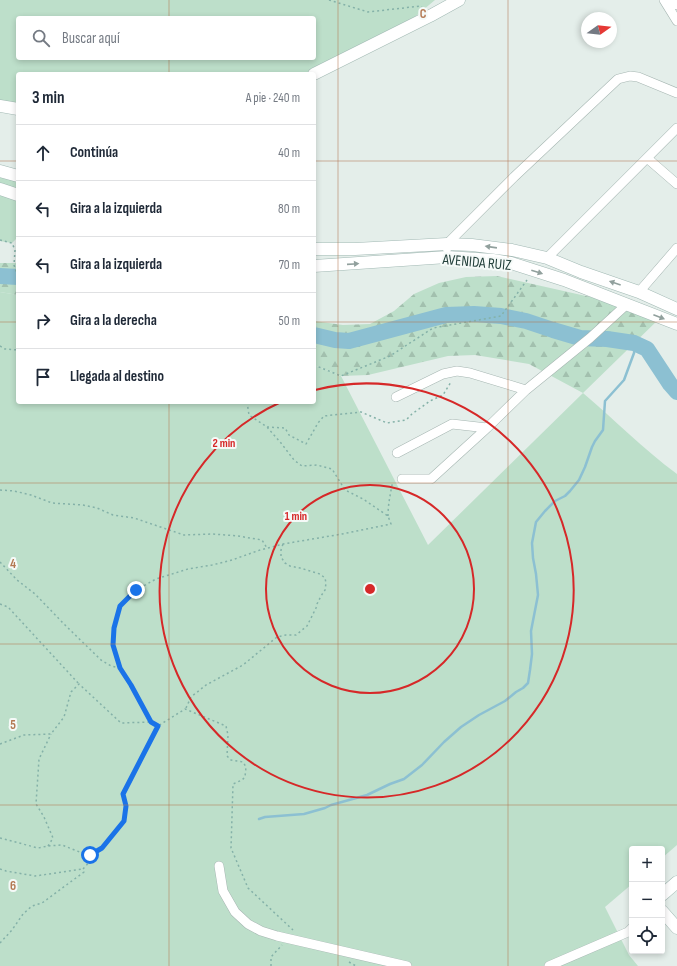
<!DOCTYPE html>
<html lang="es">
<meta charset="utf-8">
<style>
:root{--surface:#fff;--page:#f6f6f7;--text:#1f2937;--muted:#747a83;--line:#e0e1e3}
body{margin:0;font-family:"Sofia Sans Condensed",sans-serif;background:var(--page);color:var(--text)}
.controls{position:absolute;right:12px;bottom:12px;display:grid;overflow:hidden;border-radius:4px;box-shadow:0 2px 6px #0003}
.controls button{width:36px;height:36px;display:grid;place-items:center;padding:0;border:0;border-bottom:1px solid var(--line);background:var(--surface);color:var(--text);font:20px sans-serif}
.compass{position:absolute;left:581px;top:12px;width:36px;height:36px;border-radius:50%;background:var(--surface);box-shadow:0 2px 6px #0003;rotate:75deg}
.stop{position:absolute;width:12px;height:12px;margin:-9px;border:3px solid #1a73e8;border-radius:50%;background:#fff}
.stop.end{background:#1a73e8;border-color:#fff;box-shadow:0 1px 4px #0008}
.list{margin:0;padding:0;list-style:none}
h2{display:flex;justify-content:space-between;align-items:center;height:52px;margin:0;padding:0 16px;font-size:17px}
h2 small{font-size:13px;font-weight:400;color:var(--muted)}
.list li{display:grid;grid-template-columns:26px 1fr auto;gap:12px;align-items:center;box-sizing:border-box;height:56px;padding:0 16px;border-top:1px solid var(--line)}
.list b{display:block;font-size:15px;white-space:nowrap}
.list em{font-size:13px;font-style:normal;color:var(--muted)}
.icon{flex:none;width:22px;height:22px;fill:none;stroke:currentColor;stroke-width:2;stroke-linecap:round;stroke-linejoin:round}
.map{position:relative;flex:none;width:677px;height:966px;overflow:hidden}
.search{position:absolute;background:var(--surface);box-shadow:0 2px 6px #0003;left:16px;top:16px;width:300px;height:44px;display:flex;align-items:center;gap:10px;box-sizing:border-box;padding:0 14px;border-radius:4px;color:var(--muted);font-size:15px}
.panel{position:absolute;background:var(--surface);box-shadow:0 2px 6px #0003;left:16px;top:72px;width:300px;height:332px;border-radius:4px}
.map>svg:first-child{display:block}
.grass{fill:#bddfca;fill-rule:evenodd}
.forest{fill:url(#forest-firs)}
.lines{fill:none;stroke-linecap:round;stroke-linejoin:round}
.stream{stroke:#8cc0d2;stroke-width:2.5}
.river{stroke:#8cc0d2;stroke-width:16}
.street-casing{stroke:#a6b6b2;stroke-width:10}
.secondary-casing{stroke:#a2b9b4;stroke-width:13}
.path{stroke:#84b1a8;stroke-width:1.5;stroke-dasharray:2 3;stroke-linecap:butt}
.street{stroke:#fff;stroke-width:9}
.secondary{stroke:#fff;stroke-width:12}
.oneway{fill:#91a09d}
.route{stroke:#1a73e8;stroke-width:5}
.grid{fill:none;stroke:#b47953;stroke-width:1;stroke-opacity:0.55}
.ring{fill:none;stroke:#d62828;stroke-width:2}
.labels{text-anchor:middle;stroke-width:4;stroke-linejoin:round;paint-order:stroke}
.street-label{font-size:15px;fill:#23403b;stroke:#f5faf8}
.grid-label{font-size:13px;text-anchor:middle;font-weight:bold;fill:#b47953;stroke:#f5faf8;stroke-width:4;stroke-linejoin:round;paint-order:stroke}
.centre{fill:#d62828;stroke:#f5faf8;stroke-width:2}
.ring-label{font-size:12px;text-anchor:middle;font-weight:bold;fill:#d62828;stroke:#f5faf8;stroke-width:4;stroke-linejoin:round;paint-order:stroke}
</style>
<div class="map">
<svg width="677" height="966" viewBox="0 0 677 966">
<defs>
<pattern id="forest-firs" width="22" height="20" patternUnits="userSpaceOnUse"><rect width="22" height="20" fill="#bddfca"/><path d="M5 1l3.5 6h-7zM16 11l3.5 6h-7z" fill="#a2c0ae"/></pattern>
</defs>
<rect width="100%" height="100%" fill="#e4eeea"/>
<path class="grass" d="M0 0H435L380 46 311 74H18V110L0 108ZM18 18H314V58H18Z
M0 173 18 177V237L12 243 0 241Z
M0 292 18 295V402H314V365L341 376 428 545 583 393C615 420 643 449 677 474V845L662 858V849H632V884L605 907 629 955 638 966H0Z"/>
<path class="forest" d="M0 263H18V295L0 292Z
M497 276 626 305 661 317 583 393 529 364 475 355 448 356 368 375 341 376 314 365V321L343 325 370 324 394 311 414 294 439 283 466 277Z"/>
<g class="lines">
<path class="stream" d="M259 819 265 817 304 814 325 808 331 805 367 795 390 784 404 779 422 765 444 742 461 727 479 715 505 701 516 692 523 688 528 683 530 670 532 654 531 631 538 595 536 574 533 558 532 543 536 522 545 511 555 501 565 496 570 491 579 480 585 467 592 447 595 441 603 430 605 401 624 380 634 353 635 346 634 343"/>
<path class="river" d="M0 276 18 277
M314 335 335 340 349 341 446 315 474 314 501 316 526 321 553 330 580 338 607 339 634 343 647 349 670 384 677 392"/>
<g class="street-casing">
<path id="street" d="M664 0 677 21
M667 0 677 5
M647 158 677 184
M447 248V244L514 177 618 79 630 76 638 77 677 93
M547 258 677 128
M639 292 677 248
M396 397 443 374 457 371 470 373 526 390
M397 453 452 424 487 428
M402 479H431L487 428 526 390 590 338 626 305
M219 866 223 891 235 912 248 924 261 931 277 936 407 966
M549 966 628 932 632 928"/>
</g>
<g class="secondary-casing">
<path id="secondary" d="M314 74 430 16 459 0
M0 106 18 109
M0 171 18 176
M0 189 18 195
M314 249H355L447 244 472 245 512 250 547 258 581 272 639 292 677 309
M314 266 447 257 493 260 511 263 564 280 677 324
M662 895 677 882
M662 911 677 928"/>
</g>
<path class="path" d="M329 0 368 12 421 6 422 8
M0 240 12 243 15 250 14 265 18 277
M0 346 5 349 18 350
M314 365 341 376 390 356 433 328 501 316 527 280
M247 402 249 415 267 427 281 443 294 460 302 466 317 465 332 469 345 490 363 499 388 516 391 524 342 534 283 544 260 550 232 560 212 565 188 569 156 579 136 590 120 606 114 628 113 645 119 668 131 685 151 722 158 726 185 709 226 726 228 735 227 756 231 760 243 762 246 767 245 777 242 780 233 784 231 848 248 888 293 930
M267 427 285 428 289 435 306 444 318 423 324 416 361 412 387 423 406 420 412 414 430 401 443 395 451 382
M0 490 14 491 31 495 52 503 83 505 97 508 113 515 134 518 184 535 213 534 238 536 262 540 267 548
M388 516C388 505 390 496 392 485L394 484
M0 562 17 580 35 594 64 624 101 660 111 666 119 668
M0 604 8 607 79 684
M186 708 191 697 206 685 243 665 277 637 286 635H296L307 626 316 608 317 604 321 596 325 590 326 583 325 578 320 574 300 568 290 566 285 563 281 557V550L283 544
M0 744 24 735 51 734 64 717 71 692 79 684 121 723 151 722
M0 838 38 848 48 846 62 845 77 851 90 855 99 850
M48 846 53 838 44 817 36 804 39 759 51 734
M0 869 6 871 35 876 83 869
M0 943 12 930 23 914 32 906 42 903 84 872 83 869 102 848 124 821 126 806 123 794 158 726
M349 962 356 966
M271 966V957L282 945"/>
<use href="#street" class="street"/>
<use href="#secondary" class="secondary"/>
</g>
<defs><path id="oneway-solid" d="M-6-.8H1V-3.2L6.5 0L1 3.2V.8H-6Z"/></defs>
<g class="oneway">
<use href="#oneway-solid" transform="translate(491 247) rotate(-172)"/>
<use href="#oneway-solid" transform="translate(353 264) rotate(-4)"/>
<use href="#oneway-solid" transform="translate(537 272) rotate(18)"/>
<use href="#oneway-solid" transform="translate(615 283) rotate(-161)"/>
<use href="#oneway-solid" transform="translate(659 317) rotate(21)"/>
</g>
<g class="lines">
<path class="route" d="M90 855 102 848 124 821 126 806 123 794 158 726 151 722 131 685 120 668 113 645 114 628 120 606 136 590"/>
</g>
<path class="grid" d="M169 0V18M338 0V966M508 0V966M169 58V74M0 161H18M314 161H677M0 322H18M314 322H677M169 402V966M0 483H677M0 644H677M0 805H677"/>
<g class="ring">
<circle cx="370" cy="589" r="104"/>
<path d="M315 390A207 207 0 1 1 281 402"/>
</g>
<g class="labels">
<g class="street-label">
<text transform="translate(477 262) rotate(5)" y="5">AVENIDA RUIZ</text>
</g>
</g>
<g class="grid-label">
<text x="423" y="18">C</text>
<text x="13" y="568">4</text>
<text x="13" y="729">5</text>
<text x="13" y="890">6</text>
</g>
<circle cx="370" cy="589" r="6" class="centre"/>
<g class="ring-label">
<text x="224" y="447">2 min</text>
<text x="296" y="520">1 min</text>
</g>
</svg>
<div class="controls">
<button>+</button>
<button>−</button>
<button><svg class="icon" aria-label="locate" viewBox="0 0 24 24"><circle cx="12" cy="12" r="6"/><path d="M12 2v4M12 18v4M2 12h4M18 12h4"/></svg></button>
</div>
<svg class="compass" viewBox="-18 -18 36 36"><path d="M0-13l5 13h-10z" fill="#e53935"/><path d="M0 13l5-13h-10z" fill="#747a83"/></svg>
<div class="stop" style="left:90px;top:855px"></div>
<div class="stop end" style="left:136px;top:590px"></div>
<div class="search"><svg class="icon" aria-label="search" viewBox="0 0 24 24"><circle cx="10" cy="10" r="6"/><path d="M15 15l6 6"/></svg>Buscar aquí</div>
<section class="panel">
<h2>3 min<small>A pie · 240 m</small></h2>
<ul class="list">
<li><svg class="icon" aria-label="ahead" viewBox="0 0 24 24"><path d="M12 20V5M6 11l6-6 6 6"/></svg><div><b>Continúa</b></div><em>40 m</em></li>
<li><svg class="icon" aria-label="left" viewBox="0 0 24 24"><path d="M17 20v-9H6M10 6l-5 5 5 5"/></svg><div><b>Gira a la izquierda</b></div><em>80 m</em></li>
<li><svg class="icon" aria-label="left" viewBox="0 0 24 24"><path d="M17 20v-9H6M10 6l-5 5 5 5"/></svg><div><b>Gira a la izquierda</b></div><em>70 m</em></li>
<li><svg class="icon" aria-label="right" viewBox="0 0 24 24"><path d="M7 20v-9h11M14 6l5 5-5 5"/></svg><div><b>Gira a la derecha</b></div><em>50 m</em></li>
<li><svg class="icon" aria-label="arrive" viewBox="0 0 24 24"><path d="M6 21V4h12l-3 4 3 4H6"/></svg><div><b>Llegada al destino</b></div></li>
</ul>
</section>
</div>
